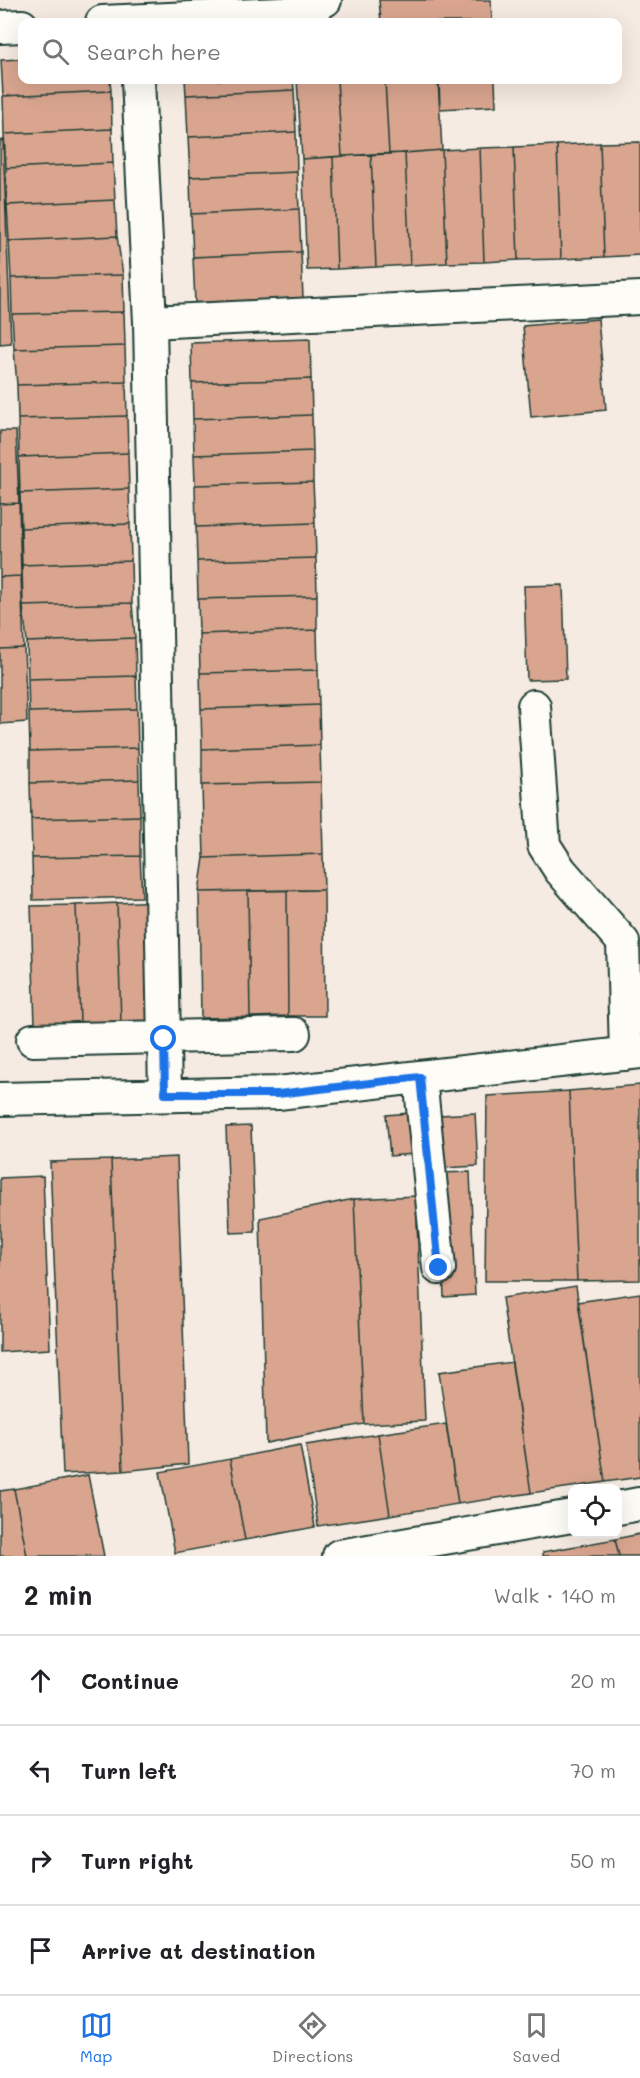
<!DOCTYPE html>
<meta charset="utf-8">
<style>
:root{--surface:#fff;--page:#f6f6f6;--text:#202124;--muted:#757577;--line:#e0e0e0;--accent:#1a73e8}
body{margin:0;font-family:Mali,sans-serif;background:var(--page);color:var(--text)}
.controls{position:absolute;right:18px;bottom:18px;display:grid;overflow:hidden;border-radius:12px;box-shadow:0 6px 24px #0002}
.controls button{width:54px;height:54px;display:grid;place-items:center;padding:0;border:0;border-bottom:2px solid var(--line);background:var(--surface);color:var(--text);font:30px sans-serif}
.stop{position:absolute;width:18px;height:18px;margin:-14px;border:4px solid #1a73e8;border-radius:50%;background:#fff}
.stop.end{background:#1a73e8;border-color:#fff;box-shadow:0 2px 6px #0008}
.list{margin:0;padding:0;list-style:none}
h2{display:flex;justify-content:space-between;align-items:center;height:78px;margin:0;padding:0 24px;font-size:26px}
h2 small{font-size:20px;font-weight:400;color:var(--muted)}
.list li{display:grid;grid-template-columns:39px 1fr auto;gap:18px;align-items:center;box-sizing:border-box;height:90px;padding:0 24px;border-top:2px solid var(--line)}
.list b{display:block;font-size:22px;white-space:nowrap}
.list em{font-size:20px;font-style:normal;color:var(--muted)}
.icon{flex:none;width:33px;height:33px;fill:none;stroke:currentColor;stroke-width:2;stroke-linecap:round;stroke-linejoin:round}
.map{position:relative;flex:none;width:640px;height:1556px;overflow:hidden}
.search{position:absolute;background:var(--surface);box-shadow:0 6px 24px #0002;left:18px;right:18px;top:18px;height:66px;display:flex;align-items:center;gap:15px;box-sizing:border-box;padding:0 21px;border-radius:12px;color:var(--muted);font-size:22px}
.sheet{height:438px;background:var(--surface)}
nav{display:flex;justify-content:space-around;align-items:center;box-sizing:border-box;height:84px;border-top:2px solid var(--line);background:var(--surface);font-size:16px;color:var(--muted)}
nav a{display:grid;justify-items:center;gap:3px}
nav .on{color:var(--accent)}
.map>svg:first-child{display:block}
.building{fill:#d9a58f;stroke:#1f3d34;stroke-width:1.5}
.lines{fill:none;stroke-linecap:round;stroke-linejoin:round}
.minor-casing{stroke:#1f3d34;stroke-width:36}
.minor{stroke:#fdfcf7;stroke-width:32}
.route{stroke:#1a73e8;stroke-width:8}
</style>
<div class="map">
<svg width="640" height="1556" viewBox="0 0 640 1556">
<rect width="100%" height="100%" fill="#f6ebe2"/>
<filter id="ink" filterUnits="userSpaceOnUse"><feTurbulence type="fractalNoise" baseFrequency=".0167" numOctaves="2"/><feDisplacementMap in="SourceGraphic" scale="12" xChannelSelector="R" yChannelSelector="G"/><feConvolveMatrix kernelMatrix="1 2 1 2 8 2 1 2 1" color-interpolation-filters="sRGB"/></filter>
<g filter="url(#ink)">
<path class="building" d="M379 0H491L492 22H381Z
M22 59V80H110L111 91 3 96 1 60Z
M185 80H293L294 90 186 95Z
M297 80H337L342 156 302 159Z
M337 80H385L389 154 342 156Z
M385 80H438L442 150 389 154Z
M439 80H495L496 106 440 109Z
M294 90 296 132 188 137 186 95Z
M111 91 112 129 4 134 3 96Z
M112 129 113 163 6 168 4 134Z
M296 132 297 172 190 177 188 137Z
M3 140 11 343 0 344V141Z
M640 142V255L604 257 600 143Z
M600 143 604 257 561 259 557 145Z
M557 145 561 259 518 260 514 147Z
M514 147 518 260 484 262 480 148Z
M480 148 484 262 447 263 442 150Z
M442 150 447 263 410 265 405 153Z
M405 153 410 265 376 267 371 154Z
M371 154 376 267 337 269 333 157Z
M333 157 337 269 307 270 302 159Z
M113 163 115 200 7 205 6 168Z
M297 172 299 209 191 214 190 177Z
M115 200 117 236 9 241 7 205Z
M299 209 301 252 193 257 191 214Z
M117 236 123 275 11 278 9 241Z
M301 252 303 298 195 303 193 257Z
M123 275 124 312 12 314 11 278Z
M124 312 125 346 14 349 12 314Z
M598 319 606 410 531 417 523 326Z
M310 339 311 379 192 383 191 343Z
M125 346 126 382 17 385 14 349Z
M311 379 312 415 193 419 192 383Z
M126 382 127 416 18 419 17 385Z
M312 415 313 451 194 455 193 419Z
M127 416 128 453 19 457 18 419Z
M0 431H16L19 503 0 504Z
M313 451V482L195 485 194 455Z
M128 453 129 489 20 493 19 457Z
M313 482 315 523 196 527 195 485Z
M129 489 130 524 21 528 20 493Z
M19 503 21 576 0 577V504Z
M315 523 316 558 197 561 196 527Z
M130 524 131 561 22 565 21 528Z
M316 558 317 596 198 599 197 561Z
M131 561 132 603 23 606 22 565Z
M21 576 24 648 0 649V577Z
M563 585 566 679 527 680 524 586Z
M317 596V630L199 634 198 599Z
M132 603 135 638 27 642 23 606Z
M317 630 318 670 200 673 199 634Z
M135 638 136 676 28 679 27 642Z
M24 648 27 722 0 724V649Z
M318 670 319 705 201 709 200 673Z
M136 676 137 709 29 712 28 679Z
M319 705 320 745 202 749 201 709Z
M137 709 138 748 30 751 29 712Z
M320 745 321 782 202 785V749Z
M138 748 139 780 30 783V751Z
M139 780 140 816 31 819 30 783Z
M321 782 323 854 204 858 202 785Z
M140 816V856L32 858 31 819Z
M323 854 324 890 199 892 204 858Z
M140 856 142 897 33 900 32 858Z
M287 890H324L325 1016H288Z
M287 890 288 1016 250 1017 248 891Z
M248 891 250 1017 201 1018 199 892Z
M159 901 164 1020 121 1022 117 903Z
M117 903 121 1022 80 1023 76 905Z
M76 905 80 1023 35 1025 31 906Z
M640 1085V1280L577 1281 569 1091Z
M569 1091 577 1281H485L487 1096Z
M410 1113 413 1154 390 1156 386 1115Z
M475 1113 478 1166 443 1168 440 1115Z
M251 1126 255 1232 230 1233 226 1127Z
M177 1157 188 1464 123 1471 111 1160Z
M111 1160 123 1471 63 1474 50 1162Z
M470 1172 475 1295 444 1297 439 1173Z
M43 1176 50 1349 0 1352V1178Z
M416 1196 425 1421 364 1424 354 1199Z
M354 1199 364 1424 266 1443 260 1218Z
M576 1286 605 1482 531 1493 502 1298Z
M640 1293V1477L605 1482 578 1302Z
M512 1362 531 1493 458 1504 439 1372Z
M446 1424 458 1504 390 1515 378 1434Z
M378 1434 390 1515 318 1526 306 1445Z
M300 1445 315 1527 245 1540 230 1459Z
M230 1459 245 1540 175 1553 160 1472Z
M88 1475 104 1556H27L14 1489Z
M14 1489 27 1556H0V1491Z
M640 1534V1556H619L615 1539Z
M615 1539 619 1556H543V1552Z"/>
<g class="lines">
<g class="minor-casing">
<path id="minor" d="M102 22 303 13 325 0
M0 27 22 26
M138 80 150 322 165 1094
M150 322 640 298
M534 706 544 845 560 870 623 942 626 1054
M33 1040 294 1034
M420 1077 439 1268
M0 1099 278 1093 640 1052
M618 1508 639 1504
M339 1556 572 1516"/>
</g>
<use href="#minor" class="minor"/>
</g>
</g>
<g class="lines" filter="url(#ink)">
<path class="route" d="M164 1039 165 1094H278L420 1077 439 1268"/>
</g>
</svg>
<div class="controls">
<button><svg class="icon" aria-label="locate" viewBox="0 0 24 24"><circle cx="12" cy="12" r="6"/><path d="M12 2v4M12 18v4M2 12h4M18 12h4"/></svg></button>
</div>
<div class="stop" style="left:164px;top:1039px"></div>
<div class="stop end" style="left:439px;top:1268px"></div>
<div class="search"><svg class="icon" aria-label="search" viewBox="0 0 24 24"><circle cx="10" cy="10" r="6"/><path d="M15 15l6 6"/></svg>Search here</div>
</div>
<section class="sheet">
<h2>2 min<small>Walk · 140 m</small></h2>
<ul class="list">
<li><svg class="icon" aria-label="ahead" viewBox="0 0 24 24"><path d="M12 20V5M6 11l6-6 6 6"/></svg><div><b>Continue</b></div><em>20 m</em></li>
<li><svg class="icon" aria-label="left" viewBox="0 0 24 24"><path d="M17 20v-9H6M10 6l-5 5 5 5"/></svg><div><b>Turn left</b></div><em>70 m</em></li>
<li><svg class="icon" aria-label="right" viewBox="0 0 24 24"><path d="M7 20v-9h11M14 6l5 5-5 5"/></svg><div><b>Turn right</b></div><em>50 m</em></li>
<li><svg class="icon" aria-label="arrive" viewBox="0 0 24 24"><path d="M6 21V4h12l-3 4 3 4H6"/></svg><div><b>Arrive at destination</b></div></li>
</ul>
</section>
<nav>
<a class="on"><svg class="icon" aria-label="map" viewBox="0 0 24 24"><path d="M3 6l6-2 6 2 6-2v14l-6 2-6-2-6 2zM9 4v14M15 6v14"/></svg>Map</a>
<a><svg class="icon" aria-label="directions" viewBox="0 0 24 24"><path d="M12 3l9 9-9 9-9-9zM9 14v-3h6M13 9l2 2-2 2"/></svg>Directions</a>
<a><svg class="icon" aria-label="saved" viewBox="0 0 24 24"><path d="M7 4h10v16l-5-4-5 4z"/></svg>Saved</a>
</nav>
